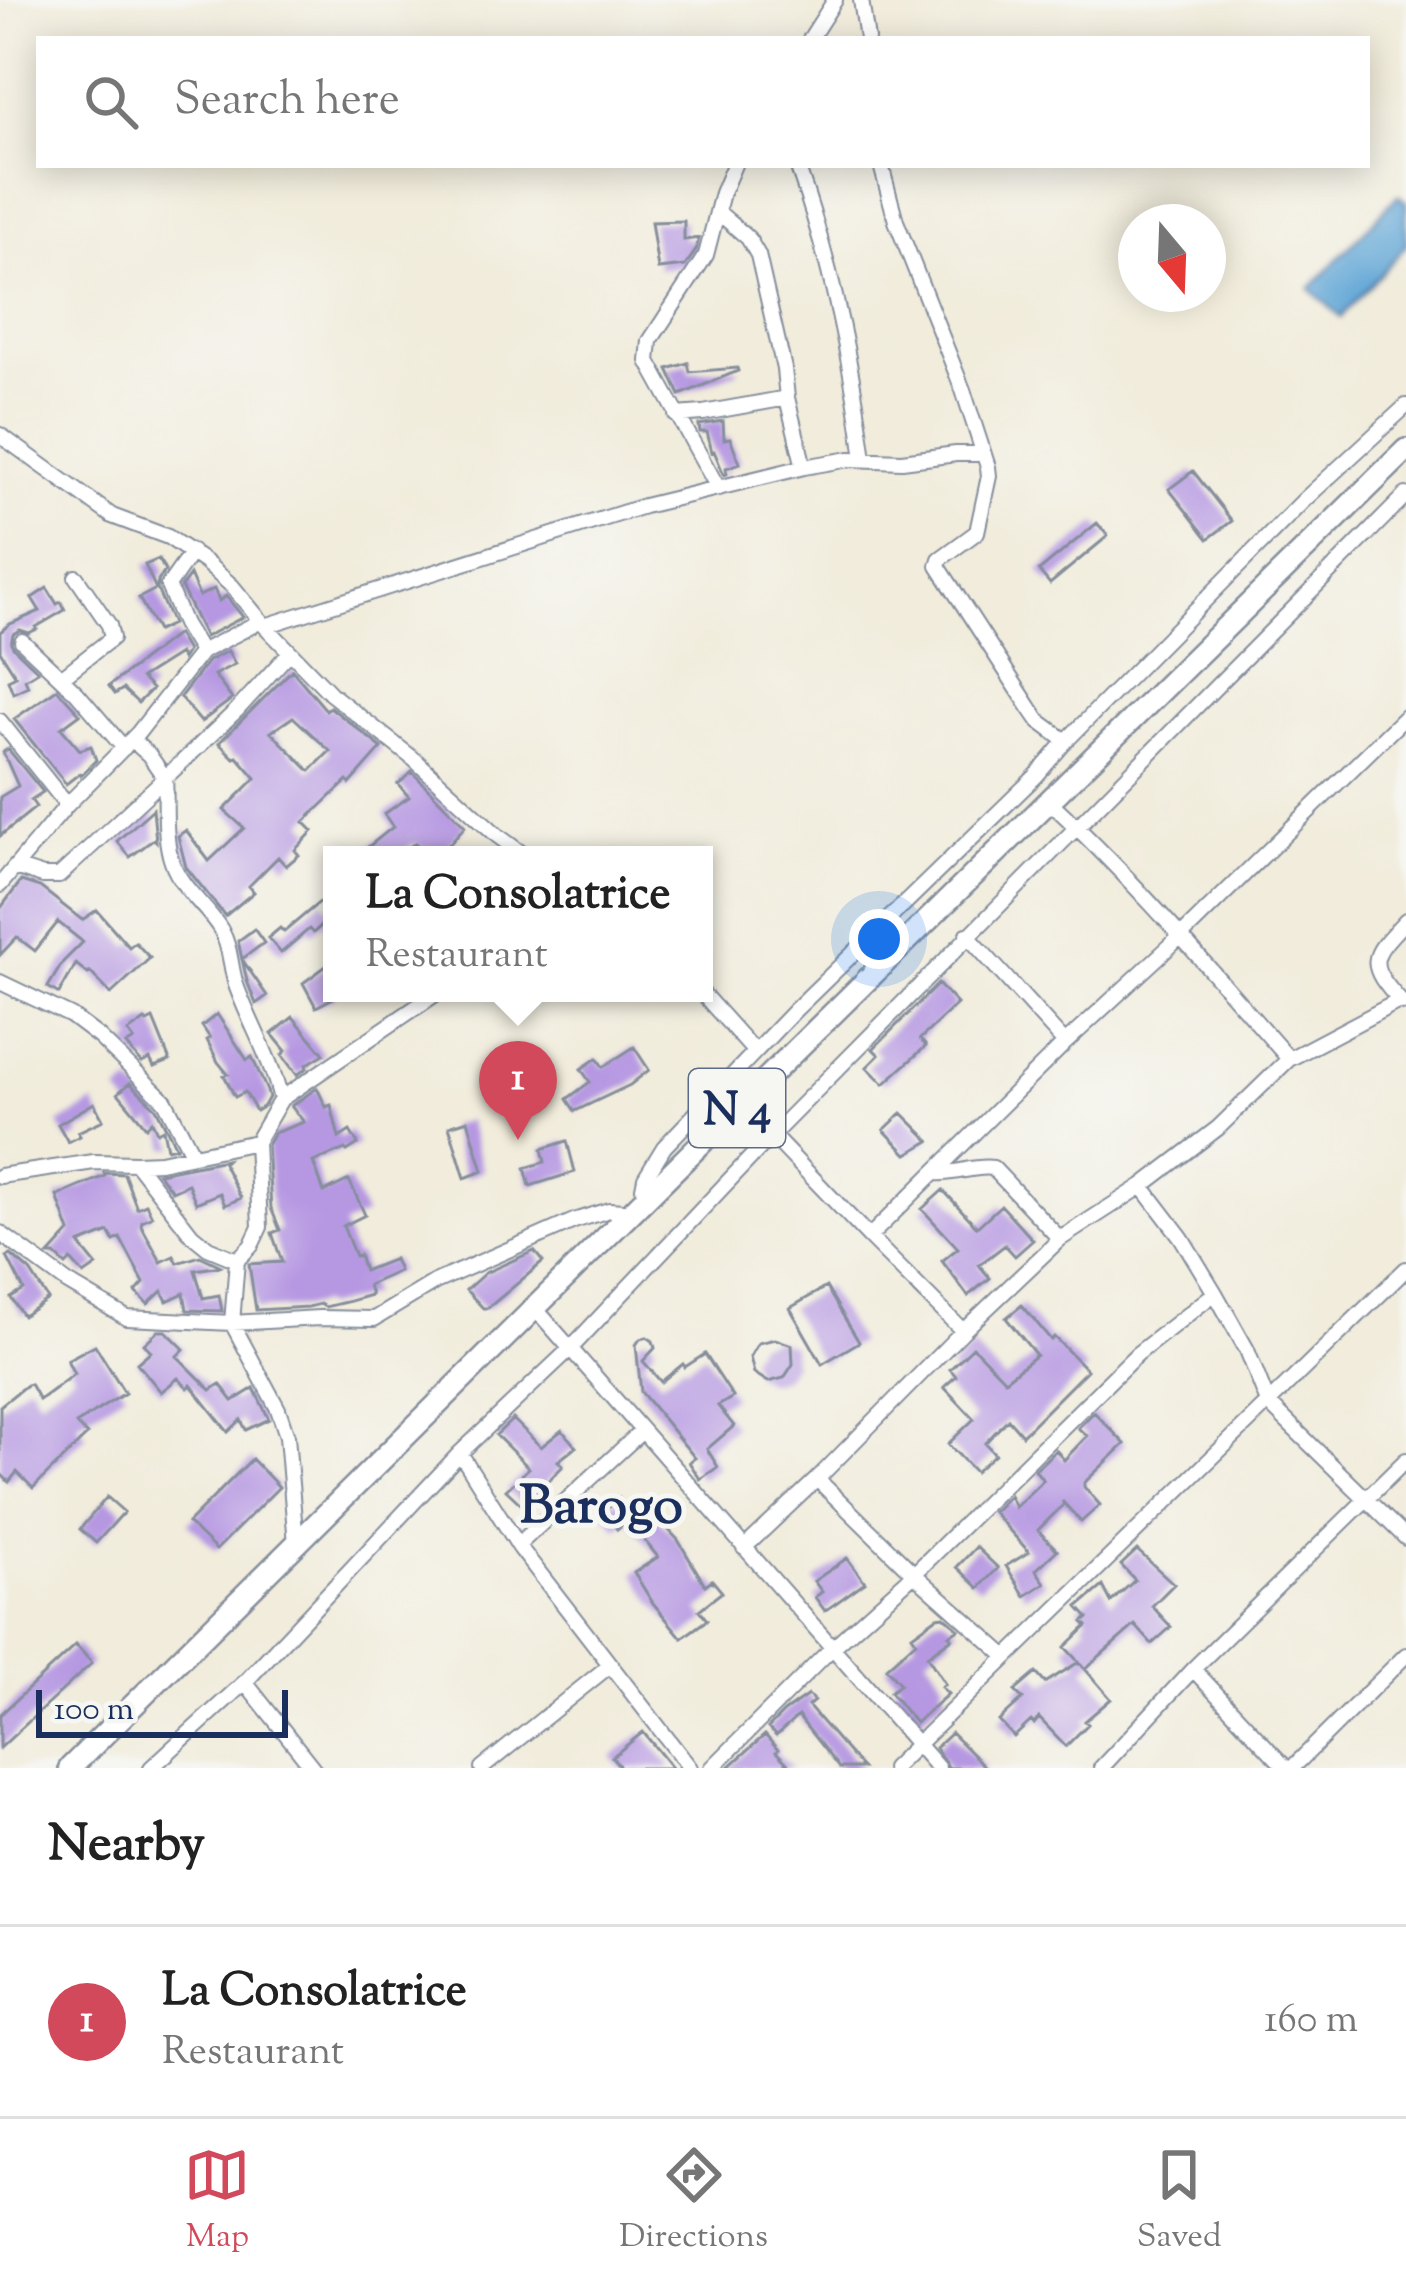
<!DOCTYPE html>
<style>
:root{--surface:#fff;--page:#f2f2f2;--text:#222;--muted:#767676;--line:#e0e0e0;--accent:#d1495b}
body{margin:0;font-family:"Sorts Mill Goudy",serif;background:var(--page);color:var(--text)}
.compass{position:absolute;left:1118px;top:204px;width:108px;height:108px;border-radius:50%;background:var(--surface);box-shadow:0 6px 30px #0003;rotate:161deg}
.scale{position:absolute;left:36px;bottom:30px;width:252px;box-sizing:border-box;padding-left:12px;border:6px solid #1b2f5e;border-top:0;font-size:33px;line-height:42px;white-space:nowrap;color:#1b2f5e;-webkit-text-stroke:9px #f6f6f2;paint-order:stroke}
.you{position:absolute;left:879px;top:939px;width:42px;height:42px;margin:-30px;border:9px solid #fff;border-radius:50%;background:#1a73e8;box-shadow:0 0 0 18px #1a73e833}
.badge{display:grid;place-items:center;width:78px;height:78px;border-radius:50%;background:var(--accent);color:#fff;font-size:39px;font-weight:700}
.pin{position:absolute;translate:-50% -99px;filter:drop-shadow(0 3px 6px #0008)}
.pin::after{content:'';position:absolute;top:63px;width:42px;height:36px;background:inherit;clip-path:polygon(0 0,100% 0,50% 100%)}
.popup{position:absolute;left:323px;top:846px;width:390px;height:156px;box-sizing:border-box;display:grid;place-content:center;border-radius:0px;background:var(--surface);filter:drop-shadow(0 3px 9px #0005);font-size:39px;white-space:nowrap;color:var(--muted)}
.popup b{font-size:45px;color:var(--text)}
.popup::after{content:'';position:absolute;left:50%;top:100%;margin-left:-24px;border:24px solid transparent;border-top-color:var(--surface)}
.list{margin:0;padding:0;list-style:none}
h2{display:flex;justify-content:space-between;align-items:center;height:156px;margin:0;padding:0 48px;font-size:51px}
h2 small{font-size:39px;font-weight:400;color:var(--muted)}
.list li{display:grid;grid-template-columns:78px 1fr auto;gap:36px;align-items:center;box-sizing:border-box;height:192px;padding:0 48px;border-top:3px solid var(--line)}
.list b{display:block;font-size:45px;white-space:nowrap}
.list p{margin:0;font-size:39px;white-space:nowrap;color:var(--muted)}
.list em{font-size:39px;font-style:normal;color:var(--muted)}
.icon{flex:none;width:66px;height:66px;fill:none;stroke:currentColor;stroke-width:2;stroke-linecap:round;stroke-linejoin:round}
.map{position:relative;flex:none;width:1406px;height:1768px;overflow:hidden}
.search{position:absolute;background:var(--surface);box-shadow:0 6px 30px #0003;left:36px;right:36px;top:36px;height:132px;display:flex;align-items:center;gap:30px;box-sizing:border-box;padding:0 42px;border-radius:0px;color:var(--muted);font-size:45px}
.sheet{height:348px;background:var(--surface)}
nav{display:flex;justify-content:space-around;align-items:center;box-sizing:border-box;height:168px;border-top:3px solid var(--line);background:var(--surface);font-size:33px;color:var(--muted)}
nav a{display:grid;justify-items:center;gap:6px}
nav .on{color:var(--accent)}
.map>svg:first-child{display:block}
.water{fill:#61a6d6;stroke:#3e6a9a;stroke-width:3}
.building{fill:#b698e2;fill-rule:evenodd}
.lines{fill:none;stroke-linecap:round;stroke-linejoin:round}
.minor-casing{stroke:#868e9c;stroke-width:18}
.trunk-casing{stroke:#868e9c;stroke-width:26}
.minor{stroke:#fff;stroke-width:14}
.trunk{stroke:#fff;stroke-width:21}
.labels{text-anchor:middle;stroke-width:10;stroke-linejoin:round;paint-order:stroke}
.shield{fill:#f6f6f2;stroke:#5d6b8a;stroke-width:3}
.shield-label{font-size:45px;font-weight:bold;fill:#1b2f5e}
.quarter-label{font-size:54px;font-weight:bold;fill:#1b2f5e;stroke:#f6f6f2}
</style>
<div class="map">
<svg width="1406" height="1768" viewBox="0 0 1406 1768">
<rect width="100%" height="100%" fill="#f6f6f2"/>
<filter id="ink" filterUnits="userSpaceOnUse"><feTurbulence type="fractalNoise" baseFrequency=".00833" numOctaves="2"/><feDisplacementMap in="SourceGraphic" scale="24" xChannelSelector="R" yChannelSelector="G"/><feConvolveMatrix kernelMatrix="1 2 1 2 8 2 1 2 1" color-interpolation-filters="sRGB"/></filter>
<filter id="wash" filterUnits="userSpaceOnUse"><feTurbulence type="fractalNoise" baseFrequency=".004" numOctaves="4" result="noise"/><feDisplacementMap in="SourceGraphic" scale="48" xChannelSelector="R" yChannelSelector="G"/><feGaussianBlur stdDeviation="2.7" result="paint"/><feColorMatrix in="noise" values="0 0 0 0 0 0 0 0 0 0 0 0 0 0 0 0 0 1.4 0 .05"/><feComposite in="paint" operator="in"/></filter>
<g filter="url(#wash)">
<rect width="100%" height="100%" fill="#f1ecdb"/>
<path class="water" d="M1398 195 1406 202V246L1341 317 1310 289Z"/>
<g id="blocks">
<path class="building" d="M684 221V240L699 238 696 250 685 266 658 269 651 222Z
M688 363 690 372 737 368 738 371 680 395 668 369Z
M723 421 724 439 730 438 740 463 726 468 727 474 724 475 714 451 712 452 707 432H700L699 425Z
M1193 471 1232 521 1208 539 1169 489Z
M1097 523 1108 536 1050 584 1039 571Z
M159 559 165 571 158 581 157 589 172 624 157 631 139 598 156 589 145 565Z
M190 575 199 596 214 589 219 601 226 596 243 617 205 637 181 587Z
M47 588 57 604 61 602 65 610 36 627 37 629 29 633 20 630 13 634 11 643 14 648 38 671 25 679 28 686 13 693 8 680 16 676 0 651V632L10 624 40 611 32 598Z
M177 634 187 651 182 659 179 654 141 678 152 689 138 703 123 689 115 694 109 686Z
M228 651 235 664 214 675 232 699 201 722 180 697 208 661Z
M292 670 326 710 330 707 382 748 350 784 347 781 304 822 313 831 295 850 299 855 286 866 278 857 249 886 254 892 225 916 186 867 178 836 186 830 209 861 244 828 224 810 256 778 237 756 234 758 219 743ZM293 717 330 751 310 771 271 732Z
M57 689 80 714 61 728 80 750 91 746 96 760 81 775 80 773 66 784 14 719Z
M8 749 43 792 31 800 36 807 0 836V797L18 786 3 752Z
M412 772 465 826 440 855H428L415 843 399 855H358L393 827 384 814 409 797 398 784Z
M153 809 156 841 154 839 130 857 117 841Z
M21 881 40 887 82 920 97 910 129 947 135 942 150 958 111 994 90 972 88 974 76 964 59 994 48 987 63 962 83 942 58 922 35 951 17 937 0 955V909Z
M322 900 332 912V916L313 933 309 929 281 953 268 938 280 928 284 932Z
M254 929 264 943 242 959 267 996 256 1004 247 981 238 941Z
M326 966 332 974V993L337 996 316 1007 303 983Z
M938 984 957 1004 920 1039 926 1046 884 1084 867 1067 879 1055 873 1049Z
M217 1014 247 1060 252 1057 267 1091 269 1097 264 1106 256 1111 245 1092 235 1097 224 1075 228 1074 218 1062 207 1040 210 1038 202 1026Z
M293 1017 324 1054 306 1065 307 1068 297 1075 282 1055 286 1051 272 1034Z
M153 1019 170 1061 154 1067 150 1059 142 1063 126 1045 134 1040 128 1032 145 1020 147 1022Z
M634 1047 649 1070 630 1085 575 1111 567 1099 590 1082 581 1069 597 1058 603 1067Z
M130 1083 156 1108 176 1147 167 1149 163 1129 157 1132 152 1121 146 1127 118 1093Z
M317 1088 326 1107 331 1105 339 1138 350 1131 358 1144 347 1151 345 1149 313 1162 324 1192 349 1180 365 1215 343 1226 355 1256 359 1255 364 1271 394 1259 399 1271 368 1285 371 1295 350 1301 325 1307 320 1304 308 1307 256 1310 249 1264 282 1262 272 1233 280 1230 271 1208 267 1145 274 1133 304 1122 291 1106Z
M94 1103 103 1120 78 1132 80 1136 68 1142 58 1124Z
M902 1113 930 1141 907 1154 884 1130Z
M468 1120 483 1171 465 1178 449 1126Z
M567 1141 575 1172 530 1186 525 1168 545 1162 542 1149Z
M226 1160 223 1163 241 1198 225 1205 220 1193 196 1203 188 1184 172 1191 158 1173Z
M104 1173 124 1174 137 1208 146 1204 152 1216 142 1221 141 1225 161 1262 174 1256 178 1263 200 1256 221 1266 195 1270 203 1298 219 1295 222 1311 187 1310 184 1293 167 1301 162 1291 148 1304 136 1292 144 1283 120 1238 114 1241 109 1232 79 1244 97 1266 84 1275 71 1260 66 1265 55 1255H49L70 1232 57 1196 105 1176Z
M943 1190 977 1227 1001 1205 1033 1240 1015 1256 1005 1245 979 1265 990 1278 968 1296 942 1261 958 1248 922 1209Z
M534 1251 543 1262 488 1308H483L466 1290 485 1273Z
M11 1255 30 1271 48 1299 23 1316 11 1298 24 1290 7 1257Z
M826 1287 859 1342 822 1364 790 1308Z
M1022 1305 1051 1340 1054 1337 1087 1370 1022 1435 1008 1419 985 1443 995 1454 975 1472 948 1444 974 1419 944 1387 956 1376 950 1369 973 1347 1005 1380 1036 1355 1006 1318Z
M158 1331H166L184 1349 177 1356 211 1390 220 1384 233 1401 254 1388 269 1419 246 1430 241 1420 228 1432 191 1385 188 1388 178 1378 161 1392 137 1363 151 1351 144 1344Z
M647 1337 653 1341 655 1348 643 1361 661 1382 683 1364 685 1367 705 1354 733 1397 718 1406 734 1426 707 1449 718 1467 700 1479 689 1462 695 1458 641 1392 636 1345 640 1339Z
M775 1339 792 1345 793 1364 784 1378 768 1382 754 1373 750 1357 758 1343Z
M95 1345 125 1393 76 1424 87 1435 33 1488 17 1472 9 1482 0 1473V1406L26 1385 30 1384 39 1400 74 1374 67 1360Z
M1094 1412 1125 1444 1084 1483V1487L1100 1505 1081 1522 1062 1501 1064 1504 1038 1530 1057 1550 1036 1570 1045 1583 1025 1596 1006 1566 1029 1552 993 1512 1009 1496 1015 1507 1043 1480 1035 1470 1056 1450 1064 1460 1087 1436 1078 1428Z
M513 1419 541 1447 562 1430 576 1447 558 1461 563 1466 523 1506 506 1490 529 1468 496 1435Z
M252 1459 279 1487 216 1550 188 1523Z
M107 1497 124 1512 96 1543 80 1529Z
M619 1498 628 1508 640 1499 678 1540 705 1585 712 1580 722 1592 699 1610 707 1620 682 1638 653 1603 634 1573 658 1557 628 1520 617 1529 603 1511Z
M976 1547 998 1568 979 1588 957 1567Z
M1137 1550 1174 1584 1152 1606 1171 1627 1152 1644 1135 1625 1085 1669 1065 1647 1087 1626 1083 1622 1088 1618 1078 1607 1103 1586 1111 1602 1135 1580 1121 1565Z
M847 1558 865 1582 825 1611 815 1597 822 1592 814 1581Z
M944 1616 959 1629 949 1635 952 1638 927 1656 945 1684 941 1687 948 1694 915 1723 890 1692 900 1684 886 1668 916 1641 912 1635 937 1617Z
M76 1645 92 1663 0 1748V1715Z
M1079 1662 1111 1699 1085 1721 1088 1724 1066 1746 1039 1718 1034 1724 1031 1721 1014 1737 999 1721 1023 1699 1015 1691 1036 1673 1045 1683Z
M808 1695 814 1701 808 1706 862 1768H839L798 1716 776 1736 768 1728 784 1712Z
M643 1732 672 1768H621L612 1757Z
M951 1733 986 1768H949L935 1748Z
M765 1735 778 1750 776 1752 792 1768H728Z"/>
</g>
</g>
<g filter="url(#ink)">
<use href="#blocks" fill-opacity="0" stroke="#868e9c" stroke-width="3"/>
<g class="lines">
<g class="minor-casing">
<path id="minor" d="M861 0 867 39
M810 39 835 0
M797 165C831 262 851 357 864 459
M881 165 896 221 963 390 988 467 989 476 977 532 940 559 938 566 1030 708 1039 721 1066 741
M718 212 748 238 758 255 784 369 787 398
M676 415 703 413 787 398 804 467
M0 435 112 516 168 537 205 562 232 586 265 626 331 694 415 760 498 836 524 855
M718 488 648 361 650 341 706 255 722 193 734 165
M192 552 168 586 184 624 201 652
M265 626 644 506 804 467 850 459 902 461 956 454H983
M22 641 77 693 124 748
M61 678 112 638 109 625 76 577
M0 721 67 805
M1049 801C1135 880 1211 971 1289 1059
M15 867 43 876H59L165 778 149 755 132 740
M0 885 67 805 138 733 201 652 261 621
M967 935 1065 1043
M0 982 71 1016 99 1037 165 1101 193 1155
M702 993 754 1051
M1402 1003C1364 962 1371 957 1406 920
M281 1099C271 1058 250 1024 236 985 230 966 231 948 221 930 207 906 181 889 172 862 163 836 167 805 165 778L237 710 290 652
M742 1104 869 1237 963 1331
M136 1163 160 1162 256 1142
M935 1173C956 1175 974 1165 993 1168L1060 1239
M0 1176 94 1162 136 1163 192 1235 208 1248 237 1260
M1142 1186 1181 1237 1215 1293 1247 1350 1268 1403 1406 1538
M645 1199 643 1188 645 1178 664 1147 795 1010 1036 776 1066 741 1304 500 1406 406
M0 1233 68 1283 127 1318 232 1323 319 1318 374 1319 435 1282 574 1221 609 1210 623 1211 631 1215
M869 1237 1065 1043 1180 937 1406 716
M534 1307 938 1768
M460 1453 520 1548 690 1768
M817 1479 914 1574 1007 1657
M296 1544 287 1436 278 1409 232 1323 237 1260 251 1246 260 1227 256 1142 281 1099 437 993
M518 1545 642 1431
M744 1548 817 1479 963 1331 1060 1239 1142 1186 1218 1128 1289 1059 1399 1001
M1193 1669 1286 1768
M245 1682 313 1768
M151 1768 245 1682 460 1453 570 1349 771 1136 1406 495
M482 1768 609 1666
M712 1768 831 1649 914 1574 1137 1354 1215 1293
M893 1768 1406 1269
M1101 1768 1193 1669 1406 1460
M1292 1768 1406 1655"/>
</g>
<g class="trunk-casing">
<path id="trunk" d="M70 1768C514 1327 959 888 1406 450"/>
</g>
<use href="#minor" class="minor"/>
<use href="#trunk" class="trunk"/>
</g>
</g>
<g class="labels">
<rect class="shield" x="689" y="1069" width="96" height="78" rx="9"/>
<g class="shield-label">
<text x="737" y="1124">N 4</text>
</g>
<g class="quarter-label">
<text x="601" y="1522">Barogo</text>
</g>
</g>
</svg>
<svg class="compass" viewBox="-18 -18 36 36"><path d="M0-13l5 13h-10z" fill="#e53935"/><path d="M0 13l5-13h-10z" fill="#767676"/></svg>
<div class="scale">100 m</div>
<div class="you"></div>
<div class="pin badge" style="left:518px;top:1140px">1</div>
<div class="popup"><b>La Consolatrice</b>Restaurant</div>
<div class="search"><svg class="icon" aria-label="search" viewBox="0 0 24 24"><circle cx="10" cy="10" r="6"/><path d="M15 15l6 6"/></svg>Search here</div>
</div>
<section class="sheet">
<h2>Nearby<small></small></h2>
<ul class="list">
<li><span class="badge">1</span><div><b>La Consolatrice</b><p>Restaurant</p></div><em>160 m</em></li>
</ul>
</section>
<nav>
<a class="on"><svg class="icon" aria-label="map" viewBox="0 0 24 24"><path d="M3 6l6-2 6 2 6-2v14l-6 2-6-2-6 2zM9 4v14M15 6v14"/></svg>Map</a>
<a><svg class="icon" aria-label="directions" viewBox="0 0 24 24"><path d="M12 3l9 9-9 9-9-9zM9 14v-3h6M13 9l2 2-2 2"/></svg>Directions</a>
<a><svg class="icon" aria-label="saved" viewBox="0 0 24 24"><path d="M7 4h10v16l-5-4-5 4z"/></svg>Saved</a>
</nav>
